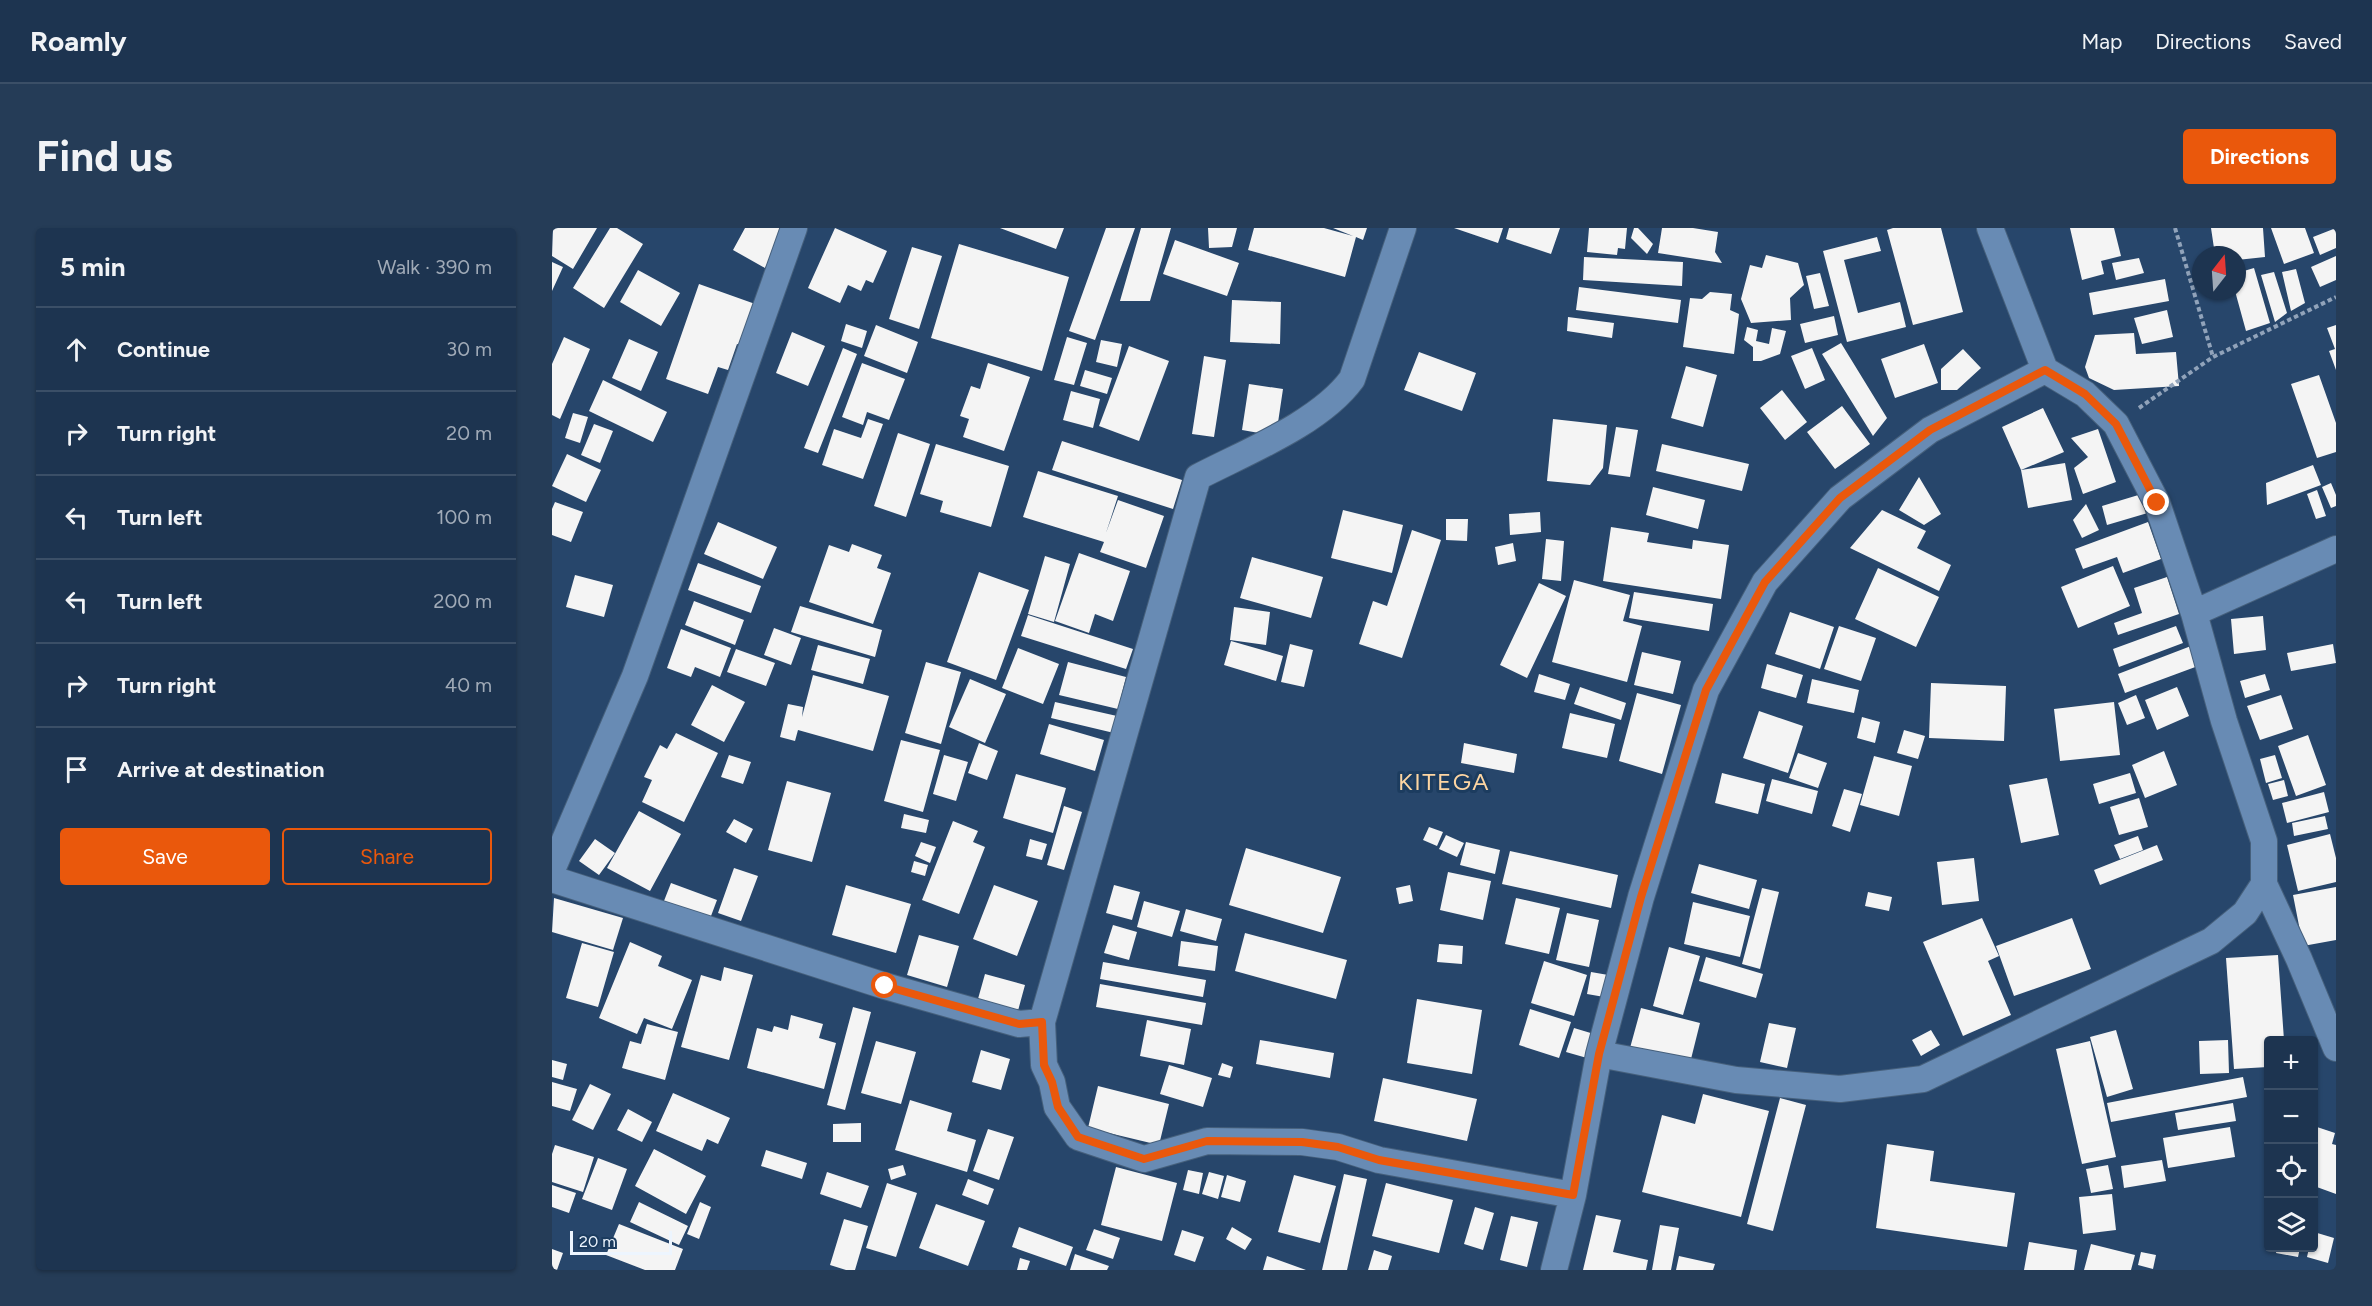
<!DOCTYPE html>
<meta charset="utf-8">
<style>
:root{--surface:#1d3450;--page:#253c57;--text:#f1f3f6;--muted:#a0aab7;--line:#3b4f67;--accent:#ea580c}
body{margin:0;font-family:Figtree,sans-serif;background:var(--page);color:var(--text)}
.controls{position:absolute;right:18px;bottom:18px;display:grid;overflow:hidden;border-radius:6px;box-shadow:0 2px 4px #0004}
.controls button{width:54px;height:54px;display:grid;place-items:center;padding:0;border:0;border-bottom:2px solid var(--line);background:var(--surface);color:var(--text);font:30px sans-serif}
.compass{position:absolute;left:1640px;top:18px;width:54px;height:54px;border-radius:50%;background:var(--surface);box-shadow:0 2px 4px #0004;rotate:17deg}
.scale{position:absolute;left:18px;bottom:15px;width:102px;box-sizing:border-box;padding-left:6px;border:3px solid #edf5fe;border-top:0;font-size:16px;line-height:21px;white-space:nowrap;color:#edf5fe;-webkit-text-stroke:4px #1c3c5f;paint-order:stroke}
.stop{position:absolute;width:18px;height:18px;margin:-14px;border:4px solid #ea580c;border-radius:50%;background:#fff}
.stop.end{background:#ea580c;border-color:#fff;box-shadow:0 2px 6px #0008}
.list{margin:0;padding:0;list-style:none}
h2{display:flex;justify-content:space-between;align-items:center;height:78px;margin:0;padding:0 24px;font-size:26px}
h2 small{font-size:20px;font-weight:400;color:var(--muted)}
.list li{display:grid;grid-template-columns:39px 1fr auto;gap:18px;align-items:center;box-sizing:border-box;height:84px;padding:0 24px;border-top:2px solid var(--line)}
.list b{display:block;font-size:22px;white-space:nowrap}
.list em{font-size:20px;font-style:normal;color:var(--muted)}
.actions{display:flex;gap:12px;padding:18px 24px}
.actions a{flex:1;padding:14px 0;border:2px solid var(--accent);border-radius:6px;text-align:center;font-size:21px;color:var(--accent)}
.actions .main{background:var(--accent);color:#fff}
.icon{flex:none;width:33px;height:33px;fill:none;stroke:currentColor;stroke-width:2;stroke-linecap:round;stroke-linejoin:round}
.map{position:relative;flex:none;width:1784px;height:1042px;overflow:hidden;border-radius:6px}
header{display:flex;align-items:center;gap:36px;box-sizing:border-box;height:84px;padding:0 30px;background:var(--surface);border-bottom:2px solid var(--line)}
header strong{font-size:28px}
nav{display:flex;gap:33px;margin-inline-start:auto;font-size:21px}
.intro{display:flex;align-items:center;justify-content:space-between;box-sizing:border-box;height:144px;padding:0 36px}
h1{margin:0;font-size:42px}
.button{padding:15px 27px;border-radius:6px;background:var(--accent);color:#fff;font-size:21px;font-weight:700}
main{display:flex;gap:36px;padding:0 36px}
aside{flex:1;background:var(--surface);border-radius:6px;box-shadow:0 2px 4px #0004}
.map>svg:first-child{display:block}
.building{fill:#f4f4f4}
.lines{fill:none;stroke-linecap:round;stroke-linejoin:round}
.street-casing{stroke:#46607c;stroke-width:28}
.path{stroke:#91a3ba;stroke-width:4;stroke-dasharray:4.5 3;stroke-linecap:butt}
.street{stroke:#688bb4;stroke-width:26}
.route{stroke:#ea580c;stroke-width:8}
.labels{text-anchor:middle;stroke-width:6;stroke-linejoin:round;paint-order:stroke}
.quarter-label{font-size:24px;letter-spacing:1.5px;fill:#fdd5a2;stroke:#1c3c5f}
</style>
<header>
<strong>Roamly</strong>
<nav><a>Map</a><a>Directions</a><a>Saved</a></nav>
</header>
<div class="intro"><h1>Find us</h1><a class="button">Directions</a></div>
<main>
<aside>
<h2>5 min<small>Walk · 390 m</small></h2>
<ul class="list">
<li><svg class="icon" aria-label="ahead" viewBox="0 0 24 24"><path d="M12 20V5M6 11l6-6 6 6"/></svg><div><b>Continue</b></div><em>30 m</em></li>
<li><svg class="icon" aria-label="right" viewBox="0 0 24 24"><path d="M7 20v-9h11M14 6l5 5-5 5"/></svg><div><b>Turn right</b></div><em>20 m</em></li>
<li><svg class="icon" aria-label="left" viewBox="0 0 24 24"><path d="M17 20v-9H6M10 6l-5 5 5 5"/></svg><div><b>Turn left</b></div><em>100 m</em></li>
<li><svg class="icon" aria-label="left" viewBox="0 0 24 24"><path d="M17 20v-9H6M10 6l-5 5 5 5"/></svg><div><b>Turn left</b></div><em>200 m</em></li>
<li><svg class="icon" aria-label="right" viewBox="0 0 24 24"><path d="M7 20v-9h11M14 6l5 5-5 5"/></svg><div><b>Turn right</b></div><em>40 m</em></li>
<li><svg class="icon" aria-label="arrive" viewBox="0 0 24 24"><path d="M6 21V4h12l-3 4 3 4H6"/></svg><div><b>Arrive at destination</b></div></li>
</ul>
<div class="actions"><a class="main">Save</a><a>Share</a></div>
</aside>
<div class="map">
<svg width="1784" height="1042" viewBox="0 0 1784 1042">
<rect width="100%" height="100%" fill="#27466b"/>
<path class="building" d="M1 0H45L21 41 0 28Z
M58 0H65L91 16 52 80 21 60Z
M193 0H235L213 40 181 22Z
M283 0 335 23 321 55 314 52 309 63 296 57 288 75 256 60Z
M448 0H512L504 21Z
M554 0H583L543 112 517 103Z
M589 0H619L598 73H568Z
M656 0H685L680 19 657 20Z
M702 0H772L801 8 781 0H815L811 12 804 9 793 49 696 22Z
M902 0H951L946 15Z
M957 0H1008L999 26 954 11Z
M1037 0H1075L1073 21 1066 20 1065 27 1035 24Z
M1082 0H1086L1101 16 1095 26 1079 10Z
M1110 0H1141L1166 4 1163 24 1170 35 1106 25Z
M1341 0H1389L1411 84 1361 97 1335 2Z
M1518 0H1562L1569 28 1549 33 1552 46 1530 52Z
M1659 0H1711L1713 29 1685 32V27H1663Z
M1719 0H1753L1762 25 1732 36Z
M1784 0V20L1768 27 1761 9Z
M1325 9 1329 23 1292 32 1306 85 1348 74 1354 99 1295 114 1271 23Z
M623 12 687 35 675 68 611 46Z
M407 16 517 49 490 143 379 110Z
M360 19 390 28 367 101 337 91Z
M1214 27 1246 35 1252 57 1238 70 1239 92 1199 95 1189 71 1198 37 1210 40Z
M1784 28V52L1768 59 1759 39Z
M1032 29 1131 34 1130 58 1031 52Z
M1587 30 1592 45 1564 52 1560 35Z
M0 34 11 39 0 63Z
M1702 40 1718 95 1694 103 1683 63H1685V45Z
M1744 41 1753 75 1739 83 1730 44Z
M86 42 128 65 109 98 68 74Z
M1722 44 1735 85 1723 94 1709 47Z
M1268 45 1277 78 1262 81 1254 48Z
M1613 51 1617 73 1541 87 1537 65Z
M147 56 206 77 192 118 185 116 176 142 166 139 156 166 114 151Z
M1027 59 1129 72 1126 95 1024 82Z
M1158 64 1180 66 1178 82 1187 86 1182 126 1131 119 1138 70 1150 71Z
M680 72 729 74 728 116 678 114Z
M1615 82 1621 109 1590 116 1582 90Z
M1282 88 1286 107 1253 115 1248 96Z
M1016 89 1062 95 1060 110 1015 103Z
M294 96 315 103 310 120 289 113Z
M324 97 366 114 355 145 312 128Z
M1784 97V142L1777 123 1783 121 1775 100Z
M1195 99 1206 102 1204 113 1217 116 1220 100 1234 103 1228 126 1209 133H1201V119L1192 112Z
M240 104 273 118 256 158 224 145Z
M1582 105 1584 126 1624 124 1627 158 1562 162 1537 150 1533 139 1543 107Z
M12 109 38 121 8 191 0 187V136Z
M515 109 535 115 522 157 502 152Z
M77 111 106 124 89 163 60 150Z
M549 112 570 116 565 139 544 134Z
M1289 115 1335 190 1321 208 1270 126Z
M1372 116 1386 155 1343 170 1329 131Z
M577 118 617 133 587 213 547 198Z
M291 120 305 126 266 225 252 220Z
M1260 120 1273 152 1253 161 1239 128Z
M1411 121 1429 140 1405 162H1389V141Z
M867 124 924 145 910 183 852 162Z
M652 128 674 132 662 209 640 206Z
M310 135 353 151 337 192 315 184 311 197 290 189Z
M436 135 478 149 452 223 411 209 417 191 408 188 419 158 428 161Z
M1134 138 1165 147 1151 199 1119 190Z
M533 142 560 150 555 166 528 158Z
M1767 147 1784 195V224L1765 230 1739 156Z
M51 152 115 184 101 214 37 183Z
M697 156 731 161 724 208 690 202Z
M1230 162 1255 194 1233 212 1208 180Z
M519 163 548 171 541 200 511 192Z
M1290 178 1318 216 1283 241 1255 204Z
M1491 180 1512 224 1469 242 1450 199Z
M21 185 36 189 28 215 13 210Z
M316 191 331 196 311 251 270 237 282 201 309 210Z
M1001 191 1055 197 1051 240 1038 257 995 253Z
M42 196 61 203 48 235 29 227Z
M1064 199 1086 202 1078 249 1056 246Z
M1546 201 1564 254 1531 266 1522 240 1536 229 1519 210Z
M346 205 378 216 354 289 322 278Z
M510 213 630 252 621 281 500 242Z
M384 216 457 238 439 299 388 284 391 273 368 266Z
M1110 216 1197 236 1190 263 1104 243Z
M15 226 49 242 34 274 0 258Z
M1513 235 1520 272 1476 280 1469 242Z
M1761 237 1769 257 1715 277 1714 255Z
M486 243 566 268 554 305 566 272 612 288 594 340 548 324 552 314 471 289Z
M1367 249 1389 286 1372 297 1347 282Z
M1779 255 1784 267V278L1779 280 1770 259Z
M1101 259 1153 272 1146 301 1094 287Z
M1765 262 1774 288 1764 291 1755 266Z
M1593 265 1599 284 1555 297 1550 278Z
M3 274 31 284 19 314 0 307V281Z
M1534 276 1547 302 1530 310 1521 292Z
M791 282 851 297 840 345 779 330Z
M1330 282 1374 303 1365 320 1399 337 1387 363 1298 320Z
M988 284 989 304 958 307 957 286Z
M894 291H916L915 313 894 312Z
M166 294 225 319 211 351 152 326Z
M1596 294 1609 331 1571 345 1565 329 1531 341 1523 321Z
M1059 299 1097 305 1095 314 1140 321 1141 312 1177 317 1169 371 1051 353Z
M860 302 889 312 850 430 807 416 821 373 835 378Z
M994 311 1012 313 1009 353 990 351Z
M961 315 964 333 946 337 943 319Z
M300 316 330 327 325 340 339 345 321 396 257 374 277 317 297 324Z
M527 325 578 343 561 393 543 386 537 405 503 393Z
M493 328 518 336 502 394 476 386Z
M700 329 771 349 759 390 688 370Z
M146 335 209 358 199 385 136 362Z
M1561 338 1578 378 1526 400 1509 359Z
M1326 340 1387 369 1364 419 1303 391Z
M427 344 477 362 444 452 395 434Z
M23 347 61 357 52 389 14 379Z
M1615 349 1627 386 1566 407 1562 395 1590 385 1582 360Z
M1022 352 1078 367 1071 393 1090 398 1075 454 1000 434Z
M987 355 1014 368 975 450 948 437Z
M1082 364 1161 376 1157 403 1077 390Z
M142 373 192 392 183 417 133 397Z
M248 378 330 402 323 429 239 404Z
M682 379 718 384 714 417 678 412Z
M1238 384 1282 399 1268 441 1223 426Z
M476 387 581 421 574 441 469 408Z
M1711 388 1714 422 1682 426 1679 391Z
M1287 398 1324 410 1309 453 1272 441Z
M1624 398 1631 415 1567 439 1561 421Z
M222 400 249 410 239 437 212 427Z
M129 401 179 420 168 449 143 439 139 449 115 440Z
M679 413 731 428 724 453 672 437Z
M738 416 761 422 752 459 729 454Z
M1781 416 1784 435 1739 443 1735 425Z
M266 417 318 431 311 456 259 442Z
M1639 418 1646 438 1573 465 1566 446Z
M466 420 507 436 491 476 450 460Z
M184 421 223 435 214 458 175 444Z
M1090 424 1129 433 1121 466 1082 457Z
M374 434 409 444 389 516 353 505Z
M516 434 574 449 566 481 507 467Z
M1215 436 1251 447 1244 470 1209 460Z
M987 446 1018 456 1013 472 982 464Z
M1713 446 1718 462 1693 470 1688 453Z
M261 447 337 468 321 523 246 502 243 513 228 509 236 476 251 479 250 489Z
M418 451 454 466 433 515 397 499Z
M1260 451 1307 462 1302 485 1255 475Z
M1379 455 1454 458 1452 513 1377 510Z
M160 457 193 474 172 514 139 497Z
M1028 459 1074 475 1069 492 1022 476Z
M1625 459 1637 488 1605 502 1593 472Z
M1085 465 1129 477 1110 546 1067 533Z
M1584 467 1593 490 1575 497 1566 475Z
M1729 467 1741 501 1708 512 1695 478Z
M503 474 565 488 562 505 499 490Z
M1562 474 1568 527 1508 533 1502 481Z
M1207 483 1251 498 1236 545 1191 530Z
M1018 485 1063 496 1055 530 1010 520Z
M1310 489 1328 494 1323 515 1305 510Z
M497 496 552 512 543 543 488 526Z
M1352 502 1373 508 1366 531 1345 525Z
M124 505 166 525 132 594 90 574 100 552 92 549 108 517 115 521Z
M1756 507 1774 557 1744 568 1726 518Z
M349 512 388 522 371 584 332 573Z
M427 515 446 523 435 552 416 545Z
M912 515 965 526 962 545 909 535Z
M1612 523 1625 557 1593 570 1580 537Z
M1246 525 1275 535 1266 560 1237 550Z
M177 527 199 534 191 556 169 549Z
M392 527 416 534 404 573 381 566Z
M1723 527 1730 550 1714 555 1708 531Z
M1322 528 1360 538 1347 588 1308 577Z
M1170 545 1213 556 1206 586 1163 575Z
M1578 545 1584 565 1547 576 1541 556Z
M464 546 514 560 501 605 451 590Z
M1495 550 1507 607 1469 615 1457 557Z
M1220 551 1266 563 1260 586 1214 573Z
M1732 552 1736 568 1721 572 1716 556Z
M235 553 279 565 260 634 216 622Z
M1292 561 1310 566 1298 604 1280 598Z
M1772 564 1777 584 1735 595 1730 575Z
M1587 570 1596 599 1567 607 1558 579Z
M512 578 530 584 512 642 495 637Z
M87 583 129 606 98 663 55 640Z
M352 586 377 592 374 605 349 600Z
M1773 588 1776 601 1742 608 1740 595Z
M182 591 201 601 194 615 174 604Z
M401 593 426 603 421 614 433 619 407 686 370 672Z
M877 599 891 604 885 618 871 612Z
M1778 606 1784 630V654L1746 663 1735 617Z
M894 607 912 615 905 629 887 621Z
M1586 608 1591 622 1568 631 1562 617Z
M43 611 63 625 47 647 27 633Z
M478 611 495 616 490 632 474 628Z
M369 614 384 619 378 635 363 628Z
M914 614 948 622 943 646 908 637Z
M1605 617 1611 632 1548 657 1542 642Z
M694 620 789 649 771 705 677 677Z
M958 623 1066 647 1059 680 950 656Z
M1422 630 1427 673 1390 677 1385 634Z
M362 633 376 637 373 648 359 644Z
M1147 636 1205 652 1197 681 1139 665Z
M182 640 206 648 189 693 166 685Z
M896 644 939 653 931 692 888 682Z
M119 655 165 672 156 696 110 678Z
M294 657 359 676 344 725 280 707Z
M442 657 486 673 465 728 421 711Z
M562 657 588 664 580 692 554 685Z
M858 657 861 673 847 676 844 660Z
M1784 659V712L1751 718 1741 667Z
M1210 660 1227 664 1208 741 1190 736Z
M1316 664 1340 669 1337 683 1313 678Z
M2 670 71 690 61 722 0 704Z
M964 670 1008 680 997 726 953 716Z
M592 673 628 683 620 709 585 699Z
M1141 674 1198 688 1188 729 1132 716Z
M634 681 670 691 664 713 628 703Z
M1015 685 1047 692 1037 739 1004 732Z
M1430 690 1447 728 1436 733 1459 787 1411 808 1371 714Z
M1520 690 1539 741 1462 768 1444 718Z
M561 697 585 704 577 732 552 725Z
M693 705 795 732 784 771 683 743Z
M367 707 407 718 395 759 355 747Z
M629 713 666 718 663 743 626 738Z
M78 714 110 728 106 738 140 752 120 801 92 790 85 806 47 790Z
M30 715 62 724 46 779 14 770Z
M887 716 911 718 910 736 885 734Z
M1117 719 1148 728 1131 787 1101 778Z
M1726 727 1732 812H1716V839L1682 841 1674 730Z
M1154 729 1211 746 1204 770 1147 753Z
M992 733 1035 747 1022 788 979 775Z
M551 734 654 752 651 769 548 751Z
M172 739 201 747 177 832 129 819 149 747 169 753Z
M1039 744 1062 748 1058 770 1035 766Z
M433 746 473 757 464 790 424 778Z
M548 756 654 775 650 797 544 779Z
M865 771 930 782 920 846 855 835Z
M301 779 319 784 293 882 275 877Z
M1089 780 1148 795 1138 835 1078 820Z
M978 781 1019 794 1007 830 967 817Z
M239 787 271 796 267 810 284 815 272 861 195 840 205 800 220 804 222 798 236 802Z
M595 792 639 801 632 837 588 828Z
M1217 795 1244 800 1235 840 1208 834Z
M95 796 126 804 113 852 70 840 78 813 89 816Z
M1022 800 1042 806 1035 830 1014 824Z
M1379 802 1388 817 1369 828 1360 812Z
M1564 802 1581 861 1555 869 1538 809Z
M708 812 782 825 778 850 704 836Z
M1676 812 1677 845 1648 846 1647 813Z
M324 813 364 824 349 876 309 865Z
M1538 813 1564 929 1530 936 1504 821Z
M429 822 458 831 449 862 420 854Z
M0 832 15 836 11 852 0 849Z
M670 835 681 839 678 850 666 847Z
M617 837 660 850 651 879 608 866Z
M1691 849 1695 869 1559 894 1555 875Z
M831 850 925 871 915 913 822 893Z
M0 854 25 861 18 883 0 878Z
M38 856 59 866 41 902 20 892Z
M546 858 617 876 607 917 536 900Z
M121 865 178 890 166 916 155 911 150 923 104 903Z
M1151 866 1217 883 1189 989 1090 964 1110 887 1143 896Z
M1228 870 1254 877 1221 1003 1195 996Z
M358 872 400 885 395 903 424 912 415 944 343 922Z
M1681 875 1684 893 1626 902 1623 885Z
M76 881 100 894 90 914 65 902Z
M309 895V914H281V896Z
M1762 898 1783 905 1780 916 1784 917V966L1762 958Z
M1678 899 1683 929 1616 940 1611 910Z
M436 901 462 909 447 952 421 943Z
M1335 916 1382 923 1378 953 1463 965 1455 1019 1324 1000Z
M3 917 42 929 31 964 0 954V926Z
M102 921 154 948 134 986 83 958Z
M214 922 255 935 250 951 209 938Z
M46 930 75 941 60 982 30 971Z
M1610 932 1614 953 1572 960 1569 938Z
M351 937 354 947 339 952 336 941Z
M1556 937 1561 961 1539 965 1534 941Z
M564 939 625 955 610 1013 549 997Z
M636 942 651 945 647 966 631 962Z
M275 944 317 958 309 980 268 966Z
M657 944 672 948 666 971 650 966Z
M792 946 815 951 795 1042H770Z
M675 947 694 953 688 974 669 969Z
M742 947 784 958 768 1015 726 1004Z
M416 951 442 961 436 977 410 967Z
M335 955 365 965 344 1029 314 1020Z
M834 955 901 972 887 1025 820 1008Z
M0 957 24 965 17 985 0 979Z
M1560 966 1564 1002 1531 1006 1527 969Z
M87 974 136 998 127 1017 78 994Z
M148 974 159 979 147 1011 135 1006Z
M384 976 433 993 416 1038 367 1020Z
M923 979 942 985 931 1022 912 1016Z
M1044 987 1069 992 1061 1024 1096 1032 1094 1042H1031Z
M959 988 986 994 975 1039 948 1032Z
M292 991 316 998 303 1042H294L278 1037Z
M67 996 131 1021 123 1042H93L54 1027Z
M1108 997 1127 1000 1119 1042H1100Z
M467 999 521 1019 514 1038 460 1019Z
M680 999 700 1011 693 1022 674 1011Z
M542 1001 568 1010 561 1031 534 1022Z
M630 1002 652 1009 643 1034 622 1027Z
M1762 1004 1782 1010 1776 1035 1755 1029 1757 1020H1762Z
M1477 1014 1525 1022 1522 1042H1472Z
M1539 1016 1583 1027 1579 1042H1532Z
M1725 1020H1748L1746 1029 1724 1025Z
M0 1021 11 1025 5 1042H0Z
M822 1022 840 1028 836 1042H816Z
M1589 1024 1604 1027 1601 1041 1586 1037Z
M523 1026 557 1038 555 1042H518Z
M715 1028 754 1042H711Z
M1127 1028 1163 1036 1161 1042H1124Z
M468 1030 478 1033 475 1042H465Z"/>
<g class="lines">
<g class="street-casing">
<path id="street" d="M851 0 800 151C768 195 694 224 646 249L490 794 492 837 500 854 505 879 526 909 592 931 655 913 750 914 786 919 827 932 1021 967
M1642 385 1784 321
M0 642 83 448 242 0
M0 651 333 758 467 796 490 794
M1712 656 1747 731 1784 820
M1047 826 1184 852 1288 861 1371 851 1659 713 1693 685 1712 656V613L1672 493 1642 385 1605 275 1564 196 1533 166 1493 142
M1002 1042 1021 967 1047 826 1089 669 1154 462 1213 354 1288 270 1378 202 1493 142 1438 0"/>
</g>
<path class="path" d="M1623 0 1661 129
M1587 180 1661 129 1784 69"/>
<use href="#street" class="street"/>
</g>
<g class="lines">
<path class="route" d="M333 758 467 796 490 794 492 837 500 854 506 879 526 909 592 931 655 913 750 914 786 919 827 932 1021 967 1047 826 1089 669 1154 462 1213 354 1288 270 1378 202 1493 142 1533 166 1564 196 1605 275"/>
</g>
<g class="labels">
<g class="quarter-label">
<text x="892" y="562">KITEGA</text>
</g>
</g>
</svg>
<div class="controls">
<button>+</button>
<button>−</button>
<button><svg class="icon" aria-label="locate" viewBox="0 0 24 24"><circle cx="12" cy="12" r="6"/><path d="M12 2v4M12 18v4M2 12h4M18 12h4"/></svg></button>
<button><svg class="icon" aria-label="layers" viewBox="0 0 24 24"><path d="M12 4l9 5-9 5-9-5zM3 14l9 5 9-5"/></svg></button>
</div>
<svg class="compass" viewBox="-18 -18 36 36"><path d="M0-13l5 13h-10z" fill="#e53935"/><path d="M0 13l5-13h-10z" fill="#a0aab7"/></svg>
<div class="scale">20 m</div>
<div class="stop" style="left:333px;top:758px"></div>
<div class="stop end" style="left:1605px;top:275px"></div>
</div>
</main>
